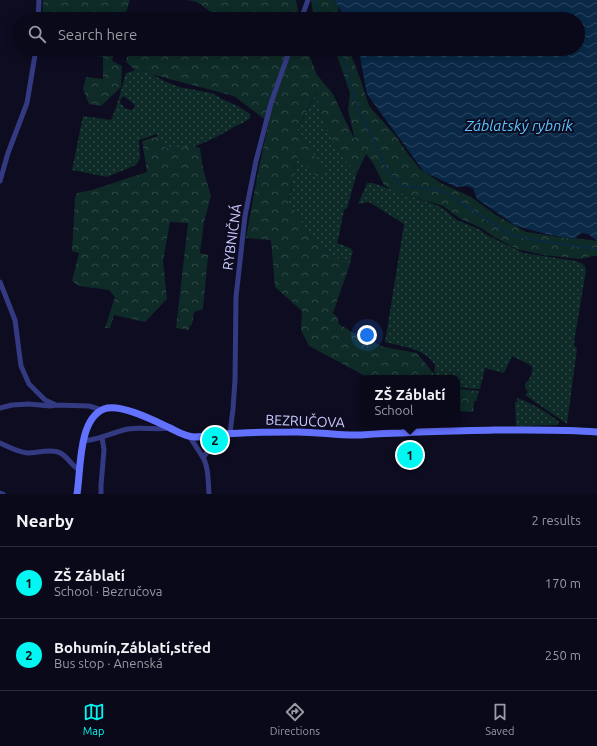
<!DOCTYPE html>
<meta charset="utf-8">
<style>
:root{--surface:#0a0919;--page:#131222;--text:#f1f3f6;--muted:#999aa2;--line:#2a2a38;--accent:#00f7f2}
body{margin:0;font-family:Ubuntu,sans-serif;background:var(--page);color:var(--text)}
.you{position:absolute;left:367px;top:335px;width:14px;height:14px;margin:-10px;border:3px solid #fff;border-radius:50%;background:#1a73e8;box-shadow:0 0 0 6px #1a73e833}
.badge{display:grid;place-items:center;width:26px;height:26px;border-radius:50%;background:var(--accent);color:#111;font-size:13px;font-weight:700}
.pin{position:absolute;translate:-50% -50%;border:2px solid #fff;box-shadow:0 1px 4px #0006}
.popup{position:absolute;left:360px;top:375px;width:100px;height:52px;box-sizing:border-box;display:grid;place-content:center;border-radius:8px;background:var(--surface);filter:drop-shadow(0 1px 3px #0005);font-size:13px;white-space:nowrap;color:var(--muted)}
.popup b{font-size:15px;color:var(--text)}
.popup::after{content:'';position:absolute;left:50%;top:100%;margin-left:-8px;border:8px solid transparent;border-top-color:var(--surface)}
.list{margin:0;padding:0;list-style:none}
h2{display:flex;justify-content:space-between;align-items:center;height:52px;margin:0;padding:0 16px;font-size:17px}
h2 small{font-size:13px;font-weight:400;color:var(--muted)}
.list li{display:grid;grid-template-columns:26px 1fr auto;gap:12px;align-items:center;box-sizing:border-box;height:72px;padding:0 16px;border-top:1px solid var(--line)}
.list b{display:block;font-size:15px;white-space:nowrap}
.list p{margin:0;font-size:13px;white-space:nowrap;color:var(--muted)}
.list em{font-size:13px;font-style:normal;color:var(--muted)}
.icon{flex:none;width:22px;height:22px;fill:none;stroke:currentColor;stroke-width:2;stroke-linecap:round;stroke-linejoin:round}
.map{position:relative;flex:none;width:597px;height:494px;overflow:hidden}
.search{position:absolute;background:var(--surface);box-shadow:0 2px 10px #0003;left:12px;right:12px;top:12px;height:44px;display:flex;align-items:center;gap:10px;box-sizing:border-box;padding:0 14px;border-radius:22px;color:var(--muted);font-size:15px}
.sheet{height:196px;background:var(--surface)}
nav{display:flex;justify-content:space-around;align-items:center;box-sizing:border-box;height:56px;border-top:1px solid var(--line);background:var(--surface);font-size:11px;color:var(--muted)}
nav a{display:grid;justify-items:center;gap:2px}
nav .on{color:var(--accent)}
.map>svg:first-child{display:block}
.grass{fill:url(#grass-dots);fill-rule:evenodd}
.forest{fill:url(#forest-crowns)}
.water{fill:url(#water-waves)}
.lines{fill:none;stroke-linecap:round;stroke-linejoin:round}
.stream{stroke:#092947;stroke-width:1.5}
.minor{stroke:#343a82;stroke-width:5}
.secondary{stroke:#6371ff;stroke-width:7}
.labels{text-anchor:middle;stroke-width:4;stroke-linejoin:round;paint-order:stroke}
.street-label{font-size:14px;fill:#ccf;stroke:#0d0c21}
.water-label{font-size:15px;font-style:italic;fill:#5ac6ff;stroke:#0d0c21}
</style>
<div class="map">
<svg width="597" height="494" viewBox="0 0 597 494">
<defs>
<pattern id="grass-dots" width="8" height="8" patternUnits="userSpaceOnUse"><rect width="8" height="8" fill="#0e2b27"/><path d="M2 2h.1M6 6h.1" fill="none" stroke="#304947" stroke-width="1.8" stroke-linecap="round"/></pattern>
<pattern id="forest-crowns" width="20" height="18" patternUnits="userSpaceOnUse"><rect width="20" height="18" fill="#0e2b27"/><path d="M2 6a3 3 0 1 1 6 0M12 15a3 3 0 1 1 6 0" fill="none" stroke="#304947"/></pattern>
<pattern id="water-waves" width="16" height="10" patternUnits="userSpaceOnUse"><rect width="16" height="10" fill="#092947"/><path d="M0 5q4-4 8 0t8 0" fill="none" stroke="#2c4763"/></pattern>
</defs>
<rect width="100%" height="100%" fill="#0d0c21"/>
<path class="grass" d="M136 70 148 72 164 81 179 87 212 93 224 100 238 106 250 114V118C246 122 239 124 234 127 214 139 185 156 161 145L157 134 139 140 140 158 136 165 107 177 72 170 83 116 111 120C118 105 121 89 126 73ZM124 96 135 105 133 110 126 109 120 103 121 98Z
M317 92 319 108 327 130 343 158 357 173 347 208 344 210 340 231 337 243 350 248 353 250 349 267 312 238 288 202 293 175 298 156 317 176 325 173 297 129Z
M367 183H373L436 205 444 209 457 220 479 229 487 235 524 253 576 261 581 263 585 266 586 271 575 336 574 345 577 349 567 424 525 395 528 392 525 387V384C530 379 533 374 532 366L512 356 504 373 485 368 480 389H475L457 387V378H434L435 365C424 348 403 347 385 342L404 224 369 202 358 204Z
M517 398C530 402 549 413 559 422L558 425 516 426 515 402H517Z"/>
<path class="forest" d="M43 0H130L124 19H42Z
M188 0H296L300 19H198L211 12 197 2Z
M311 0H334L338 6 339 19H314Z
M40 49H115L112 61 122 66 121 87 101 106 89 104 83 89 86 77 103 79V57L70 53 40 50Z
M129 49H307L317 75 333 94 343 116 355 140 348 110 350 93 336 53 334 49H349L361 81 369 106 395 135 408 154 420 169 441 183 471 197 496 215 526 232 574 239 575 238 597 241V256H593L580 259 543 255 517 249 494 237 481 228 459 218 443 206 423 200 396 192 384 185 373 163 366 154 357 173 343 159 327 130 319 108 316 93 297 129 326 173 317 177 298 156 293 175 288 201 312 238 349 267 333 313 337 317 339 324 350 331 384 347 417 353 434 374V378H369L309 346 301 330 302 311 275 287 271 240 246 238 259 166 269 122 259 115 234 96 154 75 148 72 135 70 126 62Z
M158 136 161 145 168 148 185 147 194 146 200 148 203 169 211 196 204 222 200 253 208 255 203 309 194 312 192 325H190L189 330 176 328 188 223 170 222 163 261 167 299 145 322 114 315 110 328H105L115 297 109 290 79 286 72 281 79 253 72 251 75 198 77 193 92 190 147 172 142 141Z
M457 387 461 389 479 391 476 401H474L473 412 457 411Z"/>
<path class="water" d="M334 0H597V241L588 234 581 233 574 239 546 234 516 226 477 199 473 188 467 186 456 187 424 172 367 94 360 57 357 49H578V19H346Z"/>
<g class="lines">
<path class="stream" d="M316 0 318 19
M340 49 359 111 389 173 403 186 434 189 446 193 509 234 534 240 597 249"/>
<path class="minor" d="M38 19 39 0
M301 19 308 0
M0 181 8 153 27 103 36 49
M0 282 15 320 21 366 29 384 45 400 56 405
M0 408 12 405 29 404 50 406 56 405 89 406 102 410
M230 433 233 409 235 380 236 297 245 216 256 161 271 103 290 49
M190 437C194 444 198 449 202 456 209 466 208 483 209 494
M83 441C99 440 113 432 128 429 142 427 156 430 169 428
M0 443C9 447 17 452 27 453 37 453 48 449 58 452 68 455 70 466 80 470
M203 457C210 451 210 444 210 435
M0 493 3 494
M101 494V485L104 450 102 437"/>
<path class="secondary" d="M77 494C81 470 78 419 104 409 120 403 155 421 170 428 178 432 186 437 195 437 205 437 215 434 225 434 247 432 270 432 292 432 315 431 338 436 361 435 374 434 387 433 401 433 432 431 463 431 494 430 529 430 563 429 597 432"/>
</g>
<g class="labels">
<g class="street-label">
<text transform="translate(232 237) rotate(-82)" y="5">RYBNIČNÁ</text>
<text transform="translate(305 421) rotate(2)" y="5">BEZRUČOVA</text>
</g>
<g class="water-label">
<text x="519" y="131">Záblatský rybník</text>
</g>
</g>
</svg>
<div class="you"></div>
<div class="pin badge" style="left:410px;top:455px">1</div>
<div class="popup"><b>ZŠ Záblatí</b>School</div>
<div class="pin badge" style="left:215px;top:440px">2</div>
<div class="search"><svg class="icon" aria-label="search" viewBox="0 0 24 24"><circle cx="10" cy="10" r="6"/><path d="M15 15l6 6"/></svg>Search here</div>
</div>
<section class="sheet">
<h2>Nearby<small>2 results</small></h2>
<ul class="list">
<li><span class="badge">1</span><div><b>ZŠ Záblatí</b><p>School · Bezručova</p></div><em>170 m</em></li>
<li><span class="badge">2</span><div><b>Bohumín,Záblatí,střed</b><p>Bus stop · Anenská</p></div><em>250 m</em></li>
</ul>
</section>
<nav>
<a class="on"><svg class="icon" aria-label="map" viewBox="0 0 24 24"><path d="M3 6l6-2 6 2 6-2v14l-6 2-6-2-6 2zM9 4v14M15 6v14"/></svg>Map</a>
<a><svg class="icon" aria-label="directions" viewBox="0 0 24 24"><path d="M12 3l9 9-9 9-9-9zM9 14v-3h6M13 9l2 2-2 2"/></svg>Directions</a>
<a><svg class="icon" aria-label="saved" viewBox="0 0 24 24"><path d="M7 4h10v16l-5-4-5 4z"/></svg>Saved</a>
</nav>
